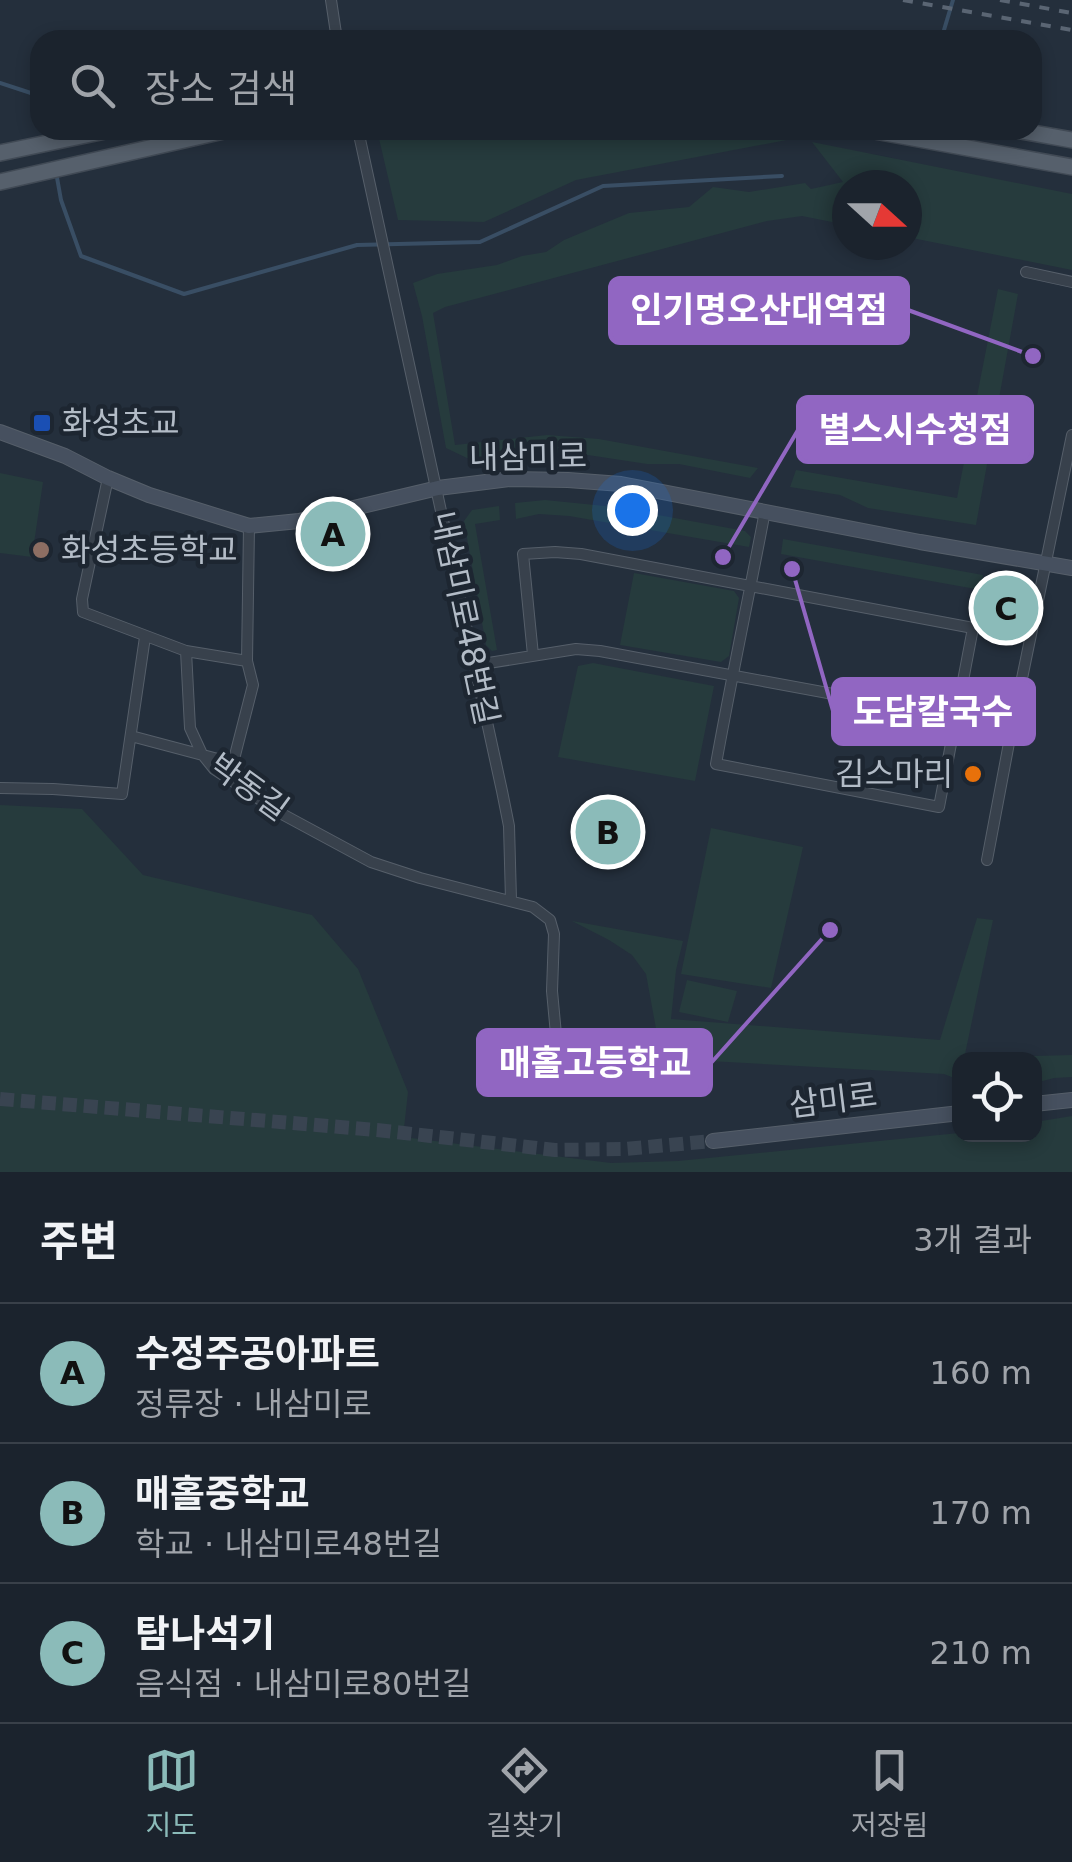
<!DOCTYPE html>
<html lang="ko">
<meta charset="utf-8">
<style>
:root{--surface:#1b232d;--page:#282f39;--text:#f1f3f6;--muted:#a0a4aa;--line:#394049;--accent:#8bbbb9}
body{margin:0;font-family:"DejaVu Sans","Noto Sans KR",sans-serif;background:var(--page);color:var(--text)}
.controls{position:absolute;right:30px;bottom:30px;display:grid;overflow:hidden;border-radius:20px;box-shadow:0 5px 15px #0003}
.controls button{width:90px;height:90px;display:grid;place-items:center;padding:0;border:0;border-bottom:2px solid var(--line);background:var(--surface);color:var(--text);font:50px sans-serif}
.compass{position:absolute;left:832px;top:170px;width:90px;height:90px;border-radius:50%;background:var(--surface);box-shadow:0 5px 15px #0003;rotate:111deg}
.you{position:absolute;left:632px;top:510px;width:35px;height:35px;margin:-25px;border:8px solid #fff;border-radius:50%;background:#1a73e8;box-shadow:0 0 0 15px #1a73e833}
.badge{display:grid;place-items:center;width:65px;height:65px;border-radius:50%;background:var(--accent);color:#111;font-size:32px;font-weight:700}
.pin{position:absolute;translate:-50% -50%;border:5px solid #fff;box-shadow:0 2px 10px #0006}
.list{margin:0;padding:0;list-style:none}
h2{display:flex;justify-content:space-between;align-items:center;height:130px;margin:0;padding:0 40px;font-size:42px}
h2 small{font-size:32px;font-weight:400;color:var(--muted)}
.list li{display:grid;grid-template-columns:65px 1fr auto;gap:30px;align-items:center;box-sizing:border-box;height:140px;padding:0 40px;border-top:2px solid var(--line)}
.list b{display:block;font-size:38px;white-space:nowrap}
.list p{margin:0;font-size:32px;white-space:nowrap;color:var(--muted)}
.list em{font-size:32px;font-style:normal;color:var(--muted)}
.icon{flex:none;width:55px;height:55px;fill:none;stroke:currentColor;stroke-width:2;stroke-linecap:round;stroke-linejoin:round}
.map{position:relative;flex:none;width:1072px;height:1172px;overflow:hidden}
.search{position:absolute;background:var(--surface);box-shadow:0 5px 15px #0003;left:30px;right:30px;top:30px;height:110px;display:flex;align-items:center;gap:25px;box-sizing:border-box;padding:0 35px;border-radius:30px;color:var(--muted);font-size:38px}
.sheet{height:550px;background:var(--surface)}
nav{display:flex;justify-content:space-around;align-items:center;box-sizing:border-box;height:140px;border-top:2px solid var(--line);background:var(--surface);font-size:28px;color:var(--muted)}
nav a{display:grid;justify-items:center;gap:5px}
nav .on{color:var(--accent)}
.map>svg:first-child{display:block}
.green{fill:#263b3d}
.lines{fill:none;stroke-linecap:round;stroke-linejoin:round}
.stream{stroke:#394e64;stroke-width:4}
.secondary-tunnel{stroke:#394451;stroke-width:14;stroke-dasharray:14 7;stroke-linecap:butt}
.street-casing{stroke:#565f6a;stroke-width:12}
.secondary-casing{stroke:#565f6a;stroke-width:16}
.primary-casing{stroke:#414a55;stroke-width:18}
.street{stroke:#38414c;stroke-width:10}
.secondary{stroke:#46505f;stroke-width:14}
.primary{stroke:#56606c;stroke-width:15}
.rail{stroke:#5a6573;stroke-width:4;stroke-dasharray:10 10;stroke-linecap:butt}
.transit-dot{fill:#1a4fb4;stroke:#1d2631;stroke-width:4}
.education-dot{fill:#8d6e63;stroke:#1d2631;stroke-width:4}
.food-dot{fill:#e8710a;stroke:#1d2631;stroke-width:4}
.labels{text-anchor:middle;stroke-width:9;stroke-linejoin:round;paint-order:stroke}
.poi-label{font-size:32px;fill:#b3bcc7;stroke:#1d2631;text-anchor:start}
.street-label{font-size:32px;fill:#b3bcc7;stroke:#1d2631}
.leader{fill:none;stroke:#9166c2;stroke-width:4}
.callout-dot{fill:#9166c2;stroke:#1d2631;stroke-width:4}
.callout{fill:#9166c2;stroke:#9166c2;stroke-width:4}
.callout-label{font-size:35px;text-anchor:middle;font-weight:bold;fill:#fff}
</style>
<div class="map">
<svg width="1072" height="1172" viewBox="0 0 1072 1172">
<rect width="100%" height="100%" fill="#242f3c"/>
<path class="green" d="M377 130H746L792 139 576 180 484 222 398 220Z
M812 142 1072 194V270L907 237V185H847V225L802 216 767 221 445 307 433 313 455 445 547 435 599 439 758 468 750 478 679 464H647L588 455 540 452 469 459 446 448 422 316 413 283 437 274 497 265 522 256 546 252 564 240 629 213 689 207 713 187 749 192 805 183 811 189 843 182Z
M998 289 1018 294 976 525 868 508 840 495 790 487 796 470 957 498Z
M0 473 43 482 32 557 0 553Z
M545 500 615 507 745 531 751 537 749 547 569 516 539 514 516 519 515 503Z
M499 506 500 520 475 524 497 650 492 651 486 645 464 521 472 510Z
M783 539 983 575 981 590 781 554Z
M634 573 734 591 739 598 729 656 721 662 620 645Z
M996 577 1016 581 1023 586 1022 596 994 591Z
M593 663 714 686 695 781 558 757 578 666Z
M0 805 82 809 143 875 312 915 358 969 408 1092 403 1137 611 1163 678 1161 959 1133 960 1134H1034L1035 1122 1072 1116V1172H0Z
M711 828 803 847 771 988 681 974Z
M977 918 993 920 964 1059 960 1060 959 1080 944 1074 673 1059 659 1045 646 974 632 955 609 940 572 921 683 941 676 970 671 1019 940 1040Z
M687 980 737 991 728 1022 679 1012Z
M1072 1055V1077L1054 1078 1035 1083 1034 1060 1021 1059 1034 1056Z"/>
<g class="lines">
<path class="stream" d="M941 40 953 0
M0 83 40 96
M56 172 61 200 81 256 184 294 357 245 480 242 603 186 782 176"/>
<path class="secondary-tunnel" d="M0 1099 377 1130 555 1150 625 1149 713 1141"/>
<g class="street-casing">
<path id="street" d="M331 0 337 40
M358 130 502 791 509 826 511 900
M1026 272 1072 282
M108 478 82 599 83 612 186 651 190 728 202 754 214 769 282 814 371 862 420 878 533 907 550 920 554 934 552 991 560 1078
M186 651 247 661 249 526
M533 655 523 554 555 552 581 554 973 628 939 807 716 764C731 680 749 596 765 511
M476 665 576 649 600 651 1012 727 1072 435
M131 736 233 763 253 685 247 661
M0 788 53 789 122 794 145 637
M987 860 1012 727"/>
</g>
<g class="secondary-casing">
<path id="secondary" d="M0 432 65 456 108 478 149 495 249 526 299 521 438 488 510 479 568 480 621 484 920 542 1072 568
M1034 1104 1072 1100
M713 1141 960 1113"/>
</g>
<g class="primary-casing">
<path id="primary" d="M869 130 1072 167
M1016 130 1072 140
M0 153 110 130
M0 182 228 130"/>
</g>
<use href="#street" class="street"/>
<use href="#secondary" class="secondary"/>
<use href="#primary" class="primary"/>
<path class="rail" d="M903 0 1072 30
M1000 0 1072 13"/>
</g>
<rect class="transit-dot" x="32" y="413" width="20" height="20" rx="5"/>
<circle class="education-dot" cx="41" cy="550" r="10"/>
<circle class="food-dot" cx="973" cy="774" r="10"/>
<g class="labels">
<g class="poi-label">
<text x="62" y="434">화성초교</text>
<text x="61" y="561">화성초등학교</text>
<text x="953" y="785" text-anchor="end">김스마리</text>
</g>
<g class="street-label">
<text transform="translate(528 457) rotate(-1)" y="11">내삼미로</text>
<text transform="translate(465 618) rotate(78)" y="11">내삼미로48번길</text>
<text transform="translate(249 787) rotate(36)" y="11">박동길</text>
<text transform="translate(833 1100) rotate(-7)" y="11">삼미로</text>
</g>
</g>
<path class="leader" d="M1033 356L908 310M723 557L798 430M792 569L833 711M830 930L711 1063"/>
<g class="callout-dot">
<circle cx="1033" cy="356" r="10"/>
<circle cx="723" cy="557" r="10"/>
<circle cx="792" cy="569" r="10"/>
<circle cx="830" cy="930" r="10"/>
</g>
<g class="callout">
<rect x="610" y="278" width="298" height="65" rx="10"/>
<rect x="798" y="397" width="234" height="65" rx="10"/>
<rect x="833" y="679" width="201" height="65" rx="10"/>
<rect x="478" y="1030" width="233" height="65" rx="10"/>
</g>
<g class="callout-label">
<text x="759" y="322">인기명오산대역점</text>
<text x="915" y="442">별스시수청점</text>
<text x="933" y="724">도담칼국수</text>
<text x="595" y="1075">매홀고등학교</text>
</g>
</svg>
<div class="controls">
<button><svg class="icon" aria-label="locate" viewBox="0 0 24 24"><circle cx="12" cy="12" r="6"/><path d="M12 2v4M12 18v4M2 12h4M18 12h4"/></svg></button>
</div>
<svg class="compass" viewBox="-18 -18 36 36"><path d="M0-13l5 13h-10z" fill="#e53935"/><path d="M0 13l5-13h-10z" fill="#a0a4aa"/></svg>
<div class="you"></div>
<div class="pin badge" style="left:333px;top:534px">A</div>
<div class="pin badge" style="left:608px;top:832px">B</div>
<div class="pin badge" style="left:1006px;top:608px">C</div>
<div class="search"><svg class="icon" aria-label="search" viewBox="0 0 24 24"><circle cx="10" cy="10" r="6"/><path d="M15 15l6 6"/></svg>장소 검색</div>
</div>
<section class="sheet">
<h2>주변<small>3개 결과</small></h2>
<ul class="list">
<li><span class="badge">A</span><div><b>수정주공아파트</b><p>정류장 · 내삼미로</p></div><em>160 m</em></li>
<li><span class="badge">B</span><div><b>매홀중학교</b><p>학교 · 내삼미로48번길</p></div><em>170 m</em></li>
<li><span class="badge">C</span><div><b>탐나석기</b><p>음식점 · 내삼미로80번길</p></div><em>210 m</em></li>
</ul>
</section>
<nav>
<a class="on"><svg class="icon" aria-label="map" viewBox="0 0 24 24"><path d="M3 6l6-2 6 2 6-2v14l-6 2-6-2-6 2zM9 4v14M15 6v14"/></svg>지도</a>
<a><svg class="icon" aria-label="directions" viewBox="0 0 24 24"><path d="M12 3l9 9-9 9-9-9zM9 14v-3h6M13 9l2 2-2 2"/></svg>길찾기</a>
<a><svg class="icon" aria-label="saved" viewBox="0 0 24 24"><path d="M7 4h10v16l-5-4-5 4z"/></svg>저장됨</a>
</nav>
